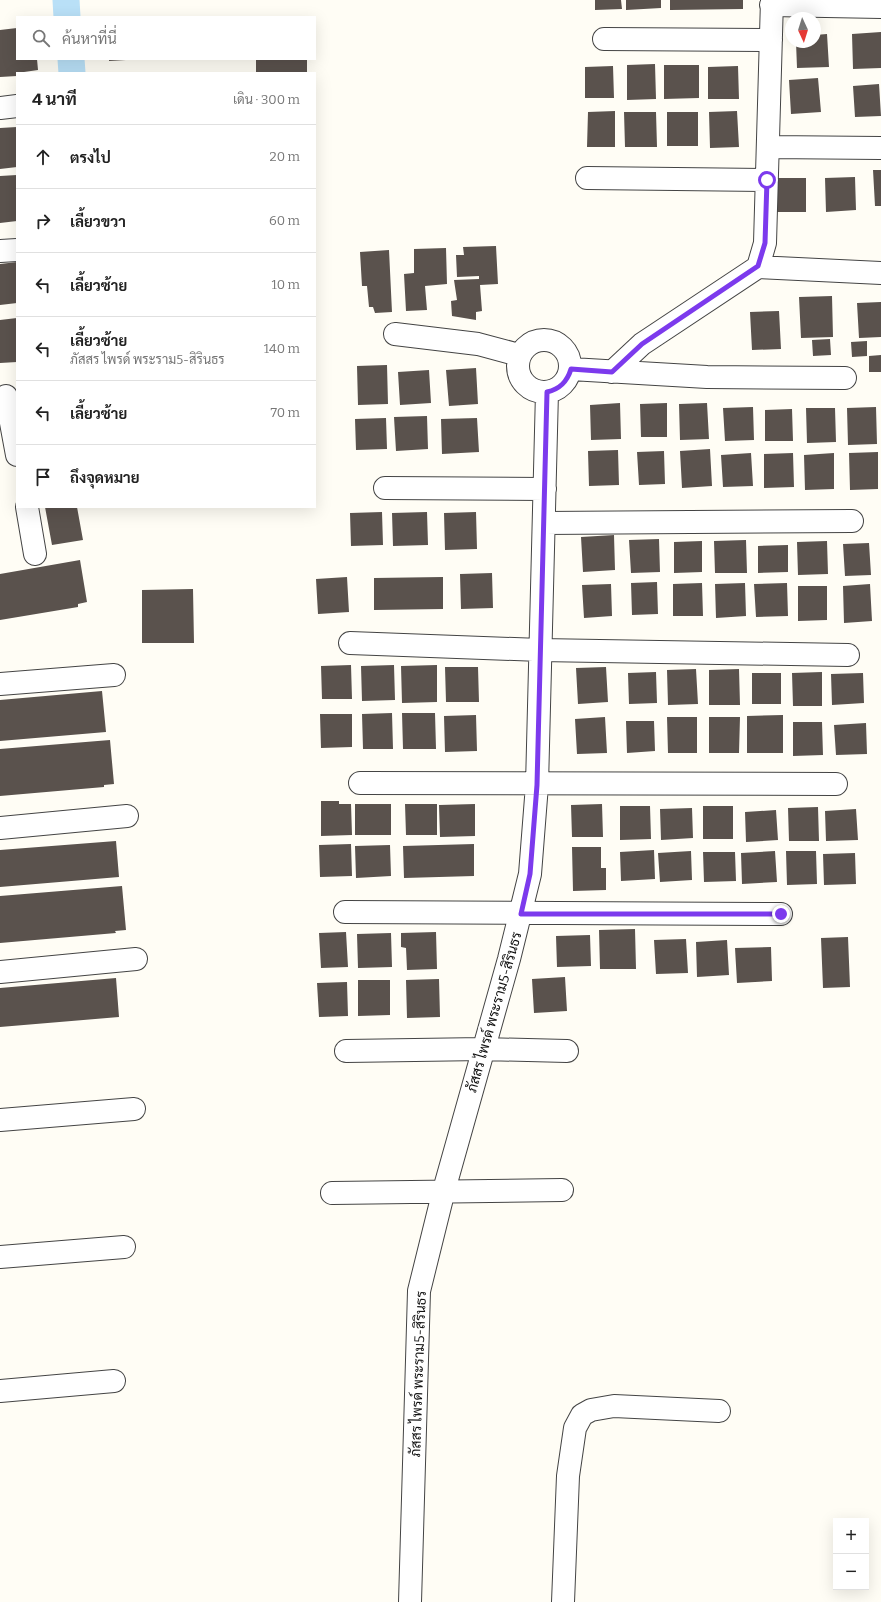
<!DOCTYPE html>
<html lang="th">
<meta charset="utf-8">
<style>
:root{--surface:#fff;--page:#f2f2f2;--text:#222;--muted:#767676;--line:#e0e0e0}
body{margin:0;font-family:Bitter,Sarabun,serif;background:var(--page);color:var(--text)}
.controls{position:absolute;right:12px;bottom:12px;display:grid;overflow:hidden;border-radius:0px;box-shadow:0 4px 16px #0002}
.controls button{width:36px;height:36px;display:grid;place-items:center;padding:0;border:0;border-bottom:1px solid var(--line);background:var(--surface);color:var(--text);font:20px sans-serif}
.compass{position:absolute;left:785px;top:12px;width:36px;height:36px;border-radius:50%;background:var(--surface);box-shadow:0 4px 16px #0002;rotate:176deg}
.stop{position:absolute;width:12px;height:12px;margin:-9px;border:3px solid #7c3aed;border-radius:50%;background:#fff}
.stop.end{background:#7c3aed;border-color:#fff;box-shadow:0 1px 4px #0008}
.list{margin:0;padding:0;list-style:none}
h2{display:flex;justify-content:space-between;align-items:center;height:52px;margin:0;padding:0 16px;font-size:17px}
h2 small{font-size:13px;font-weight:400;color:var(--muted)}
.list li{display:grid;grid-template-columns:26px 1fr auto;gap:12px;align-items:center;box-sizing:border-box;height:64px;padding:0 16px;border-top:1px solid var(--line)}
.list b{display:block;font-size:15px;white-space:nowrap}
.list p{margin:0;font-size:13px;white-space:nowrap;color:var(--muted)}
.list em{font-size:13px;font-style:normal;color:var(--muted)}
.icon{flex:none;width:22px;height:22px;fill:none;stroke:currentColor;stroke-width:2;stroke-linecap:round;stroke-linejoin:round}
.map{position:relative;flex:none;width:881px;height:1602px;overflow:hidden}
.search{position:absolute;background:var(--surface);box-shadow:0 4px 16px #0002;left:16px;top:16px;width:300px;height:44px;display:flex;align-items:center;gap:10px;box-sizing:border-box;padding:0 14px;border-radius:0px;color:var(--muted);font-size:15px}
.panel{position:absolute;background:var(--surface);box-shadow:0 4px 16px #0002;left:16px;top:72px;width:300px;height:436px;border-radius:0px}
.map>svg:first-child{display:block}
.lines{fill:none;stroke-linecap:round;stroke-linejoin:round}
.canal{stroke:#b9e0f7;stroke-width:27}
.building{fill:#5a524d}
.minor-casing{stroke:#444;stroke-width:24}
.minor{stroke:#fff;stroke-width:22}
.route{stroke:#7c3aed;stroke-width:5}
.labels{text-anchor:middle;stroke-width:4;stroke-linejoin:round;paint-order:stroke}
.street-label{font-size:14px;fill:#111;stroke:#fff}
</style>
<div class="map">
<svg width="881" height="1602" viewBox="0 0 881 1602">
<rect width="100%" height="100%" fill="#fffdf5"/>
<g class="lines">
<path class="canal" d="M66 0 67 17
M71 59 72 73"/>
</g>
<path class="building" d="M595 0H621L622 9 595 10Z
M626 0H661V8L626 10Z
M670 0H743V9L670 10Z
M17 28V59H37L38 70 17 73V76L0 77V30Z
M881 32V68L853 69 852 34Z
M827 34 829 67 797 68 796 42H815V35Z
M109 59H126V60L109 61Z
M256 59H307V73H256Z
M655 64 656 99 627 100V65Z
M664 65H699V98L664 99Z
M613 66 614 98H585V67Z
M738 66 739 99H708V67Z
M818 78 821 112 791 114 789 80Z
M879 84 881 116 855 117 853 86Z
M615 111V147H587L588 112Z
M737 111 739 147 710 148 709 112Z
M624 112H656L657 147H625Z
M667 112H698V146H667Z
M17 127V167L0 169V128Z
M873 170H881V206H875Z
M17 175V221L0 223V176Z
M855 177 856 210 826 212 825 178Z
M774 178H806V212H774Z
M496 246 498 284 480 285 482 311 476 312V320L452 316 451 301 457 300 454 280 479 279V276L457 277 456 255H464L463 247Z
M446 248 447 284 425 286 427 310 406 311 404 274 414 273V249Z
M389 250 392 312 375 313 373 307H369L367 286H362L360 252Z
M17 262V303L0 305V264Z
M832 296 833 337 801 338 799 297Z
M881 302V337L859 338 857 303Z
M779 311 781 349 752 350 750 312Z
M17 318V362L0 363V320Z
M830 339 831 355 813 356 812 340Z
M867 341V356L852 357 851 342Z
M881 355V372H869V356Z
M387 365 388 404 358 405 357 366Z
M476 368 478 404 449 406 446 370Z
M429 370 431 403 400 405 398 372Z
M620 403 621 439 591 440 590 405Z
M667 403V437H641L640 404Z
M707 403 709 439 680 440 679 404Z
M753 407 754 440 725 441 723 408Z
M876 407 877 444 848 445 847 408Z
M806 408H835L836 442 807 443Z
M792 409 793 441H765V410Z
M427 416 428 449 396 451 394 417Z
M386 418 387 449 356 450 355 419Z
M477 418 479 452 442 454 441 419Z
M710 449 712 486 682 488 680 451Z
M618 450 619 485 589 486 588 451Z
M664 451 665 484 639 485 637 452Z
M878 452V489L850 490 849 453Z
M751 453 753 486 723 487 721 455Z
M793 453 794 487 764 488V454Z
M834 453V489L805 490 804 455Z
M45 507H77L83 540 52 545Z
M382 512 383 545 351 546 350 513Z
M427 512 428 545 393 546 392 513Z
M476 512 477 549 445 550 444 513Z
M614 535 615 570 583 572 581 537Z
M659 539 660 572 631 573 629 540Z
M746 540 747 573H715L714 541Z
M702 541V572L674 573V542Z
M827 541 828 574 798 575 797 542Z
M869 543 871 575 845 576 843 544Z
M788 545V572L758 573V546Z
M80 560 87 602 78 604V607L0 620V574Z
M492 573 493 608 461 609 460 574Z
M347 577 349 612 318 614 316 579Z
M443 577V609L374 610V578Z
M657 582 658 614 632 615 631 583Z
M702 583 703 616H673V584Z
M745 583 746 616 716 618 715 584Z
M787 583 788 616 756 617 754 584Z
M611 584 612 616 584 618 582 585Z
M870 584 872 621 844 623 843 586Z
M798 586H827V620L798 621Z
M193 589 194 643H142V590Z
M351 665 352 699H322L321 666Z
M394 665 395 700 362 701 361 666Z
M437 665V702L402 703 401 666Z
M445 667H478L479 702H446Z
M606 667 608 702 578 704 576 668Z
M696 669 698 704 668 705 667 670Z
M739 669 740 705H709V670Z
M656 672 657 703 629 704 628 673Z
M822 672V706H793L792 673Z
M752 673H781V704H752Z
M863 673 864 703 832 705 831 674Z
M102 691 106 732 0 741V700Z
M392 713 393 749H363L362 714Z
M402 713H435L436 749H403Z
M320 714H352V747L321 748Z
M476 715 477 751 445 752 444 716Z
M783 715V753H747V716Z
M605 717 607 753 577 754 575 719Z
M667 717H697V753H668Z
M709 717H740L739 753H709Z
M626 721H654L655 751 627 753Z
M793 722H822L823 755 793 756Z
M866 723 867 754 836 755 834 725Z
M110 740 114 784 104 785V787L0 796V749Z
M321 801H339V804H351L352 835 321 836Z
M355 804H391V835H355Z
M405 804H437V835H406Z
M475 804V836L440 837 439 805Z
M602 804 603 837H572L571 805Z
M620 806H650L651 839 620 840Z
M703 806H733V839H703Z
M818 807 819 841H789L788 808Z
M692 808 693 838 661 840 660 809Z
M856 809 858 840 826 841 825 811Z
M776 810 778 840 746 842 745 812Z
M116 841 119 877 0 887V850Z
M351 844 352 876 320 877 319 845Z
M474 844V876L404 878 403 846Z
M390 845 391 876 356 878 355 846Z
M572 847H601V868H606V890L573 891Z
M654 850 655 879 621 881 620 852Z
M691 851 692 880 660 882 658 853Z
M775 851 777 882 742 884 741 853Z
M786 851H816L817 884 787 885Z
M703 852H735L736 881 704 882Z
M855 853 856 884 824 885 823 854Z
M122 886 126 930 115 931 116 933 0 943V896Z
M635 929 636 969H600L599 930Z
M346 932 348 967 321 968 319 933Z
M436 932 437 969 407 970 406 948 401 947V933Z
M391 933 392 967 358 968 357 934Z
M590 935 591 966 557 967 556 936Z
M848 937 850 987 823 988 821 938Z
M686 939 688 973 656 974 654 940Z
M727 940 729 975 697 977 696 942Z
M771 947 772 981 737 983 735 948Z
M565 977 567 1011 534 1013 532 979Z
M116 978 119 1017 0 1027V988Z
M439 979 440 1017 407 1018 406 980Z
M358 980H390V1015L358 1016Z
M347 982 348 1016 319 1017 317 983Z"/>
<g class="lines">
<g class="minor-casing">
<path id="minor" d="M771 5 881 7
M604 39 771 40
M0 108 17 106
M768 147 881 148
M587 178 767 180
M0 251 17 250
M758 267 881 273
M395 334 478 344 519 355
M518 366a26 26 0 1 1 52 0a26 26 0 1 1-52 0Z
M571 369 707 377 845 378
M612 372 642 344 758 267 765 243 772 0
M6 396 17 455
M385 488 545 489
M27 507 35 554
M544 523 852 521
M350 643 540 650 848 655
M0 684 114 675
M360 783 836 784
M0 828 127 816
M345 912 781 914
M0 972 136 959
M346 1051 483 1049 567 1051
M0 1120 134 1109
M332 1193 562 1190
M0 1257 124 1247
M0 1391 114 1381
M410 1602 419 1291 444 1190 509 959 530 874 537 785 547 392
M563 1602 568 1476 575 1428 582 1415 591 1410 614 1406 719 1411"/>
</g>
<use href="#minor" class="minor"/>
</g>
<g class="lines">
<path class="route" d="M767 180 765 243 758 266 642 344 612 372 571 369C567 382 560 389 547 392L537 785 530 874 521 914H781"/>
</g>
<g class="labels">
<g class="street-label">
<text transform="translate(494 1012) rotate(-74)" y="5">ภัสสร ไพรด์ พระราม5-สิรินธร</text>
<text transform="translate(418 1374) rotate(-88)" y="5">ภัสสร ไพรด์ พระราม5-สิรินธร</text>
</g>
</g>
</svg>
<div class="controls">
<button>+</button>
<button>−</button>
</div>
<svg class="compass" viewBox="-18 -18 36 36"><path d="M0-13l5 13h-10z" fill="#e53935"/><path d="M0 13l5-13h-10z" fill="#767676"/></svg>
<div class="stop" style="left:767px;top:180px"></div>
<div class="stop end" style="left:781px;top:914px"></div>
<div class="search"><svg class="icon" aria-label="search" viewBox="0 0 24 24"><circle cx="10" cy="10" r="6"/><path d="M15 15l6 6"/></svg>ค้นหาที่นี่</div>
<section class="panel">
<h2>4 นาที<small>เดิน · 300 m</small></h2>
<ul class="list">
<li><svg class="icon" aria-label="ahead" viewBox="0 0 24 24"><path d="M12 20V5M6 11l6-6 6 6"/></svg><div><b>ตรงไป</b></div><em>20 m</em></li>
<li><svg class="icon" aria-label="right" viewBox="0 0 24 24"><path d="M7 20v-9h11M14 6l5 5-5 5"/></svg><div><b>เลี้ยวขวา</b></div><em>60 m</em></li>
<li><svg class="icon" aria-label="left" viewBox="0 0 24 24"><path d="M17 20v-9H6M10 6l-5 5 5 5"/></svg><div><b>เลี้ยวซ้าย</b></div><em>10 m</em></li>
<li><svg class="icon" aria-label="left" viewBox="0 0 24 24"><path d="M17 20v-9H6M10 6l-5 5 5 5"/></svg><div><b>เลี้ยวซ้าย</b><p>ภัสสร ไพรด์ พระราม5-สิรินธร</p></div><em>140 m</em></li>
<li><svg class="icon" aria-label="left" viewBox="0 0 24 24"><path d="M17 20v-9H6M10 6l-5 5 5 5"/></svg><div><b>เลี้ยวซ้าย</b></div><em>70 m</em></li>
<li><svg class="icon" aria-label="arrive" viewBox="0 0 24 24"><path d="M6 21V4h12l-3 4 3 4H6"/></svg><div><b>ถึงจุดหมาย</b></div></li>
</ul>
</section>
</div>
